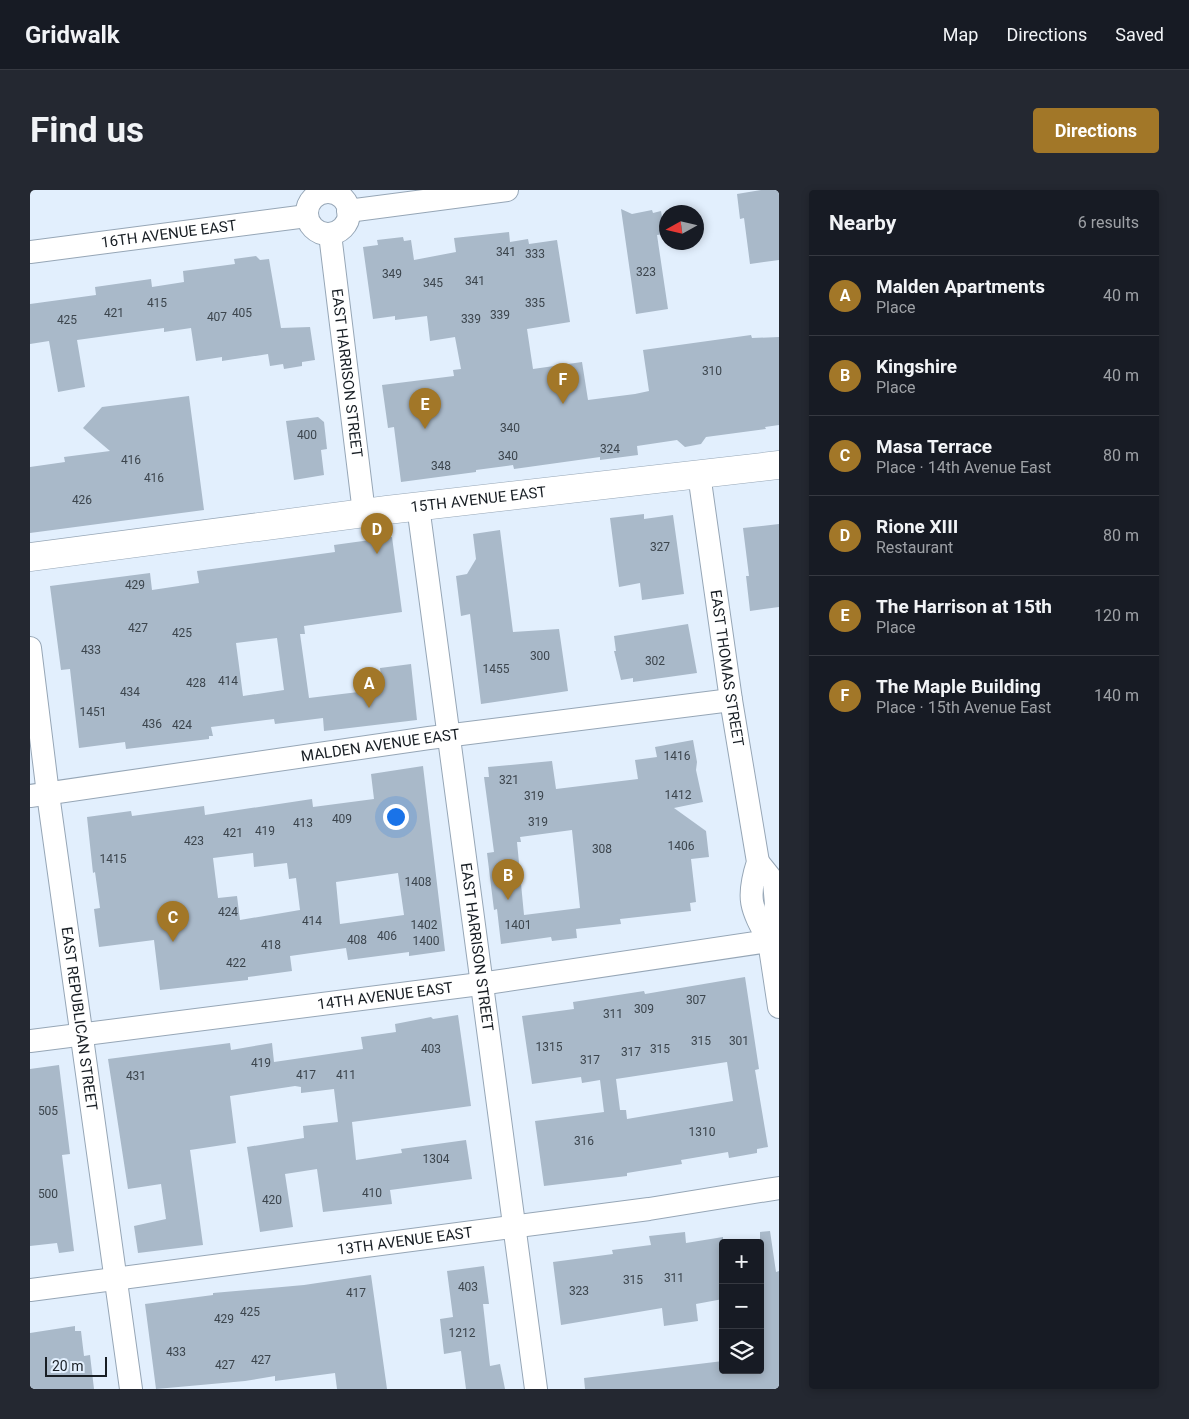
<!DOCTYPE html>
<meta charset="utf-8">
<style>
:root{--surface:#171b24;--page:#242831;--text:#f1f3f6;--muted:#9ea1a6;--line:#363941;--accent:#a27728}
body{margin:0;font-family:Roboto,sans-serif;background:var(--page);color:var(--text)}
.controls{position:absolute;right:15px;bottom:15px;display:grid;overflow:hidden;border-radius:5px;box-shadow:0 2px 8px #0003}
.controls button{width:45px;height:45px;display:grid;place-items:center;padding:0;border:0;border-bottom:1px solid var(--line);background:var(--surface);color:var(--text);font:25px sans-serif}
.compass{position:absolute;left:629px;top:15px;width:45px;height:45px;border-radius:50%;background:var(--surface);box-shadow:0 2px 8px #0003;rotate:262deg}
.scale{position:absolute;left:15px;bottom:12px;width:62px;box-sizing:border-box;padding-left:5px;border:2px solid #181e24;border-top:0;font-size:14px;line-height:18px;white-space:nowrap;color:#181e24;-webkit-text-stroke:4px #e2effd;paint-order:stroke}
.you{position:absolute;left:365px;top:626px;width:18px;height:18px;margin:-12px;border:4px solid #fff;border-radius:50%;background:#1a73e8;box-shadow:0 0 0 8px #1a73e833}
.badge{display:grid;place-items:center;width:32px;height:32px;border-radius:50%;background:var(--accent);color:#fff;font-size:16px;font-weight:700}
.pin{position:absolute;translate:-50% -41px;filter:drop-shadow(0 1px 2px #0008)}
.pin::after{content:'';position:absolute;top:26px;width:18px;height:15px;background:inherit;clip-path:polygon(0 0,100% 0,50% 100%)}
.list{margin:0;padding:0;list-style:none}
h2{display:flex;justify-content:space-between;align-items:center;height:65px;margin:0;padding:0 20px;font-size:21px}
h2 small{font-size:16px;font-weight:400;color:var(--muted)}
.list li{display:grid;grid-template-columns:32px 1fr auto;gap:15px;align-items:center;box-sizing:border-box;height:80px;padding:0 20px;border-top:1px solid var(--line)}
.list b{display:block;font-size:19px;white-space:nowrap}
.list p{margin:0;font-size:16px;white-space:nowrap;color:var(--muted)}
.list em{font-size:16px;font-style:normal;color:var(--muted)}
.icon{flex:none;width:28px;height:28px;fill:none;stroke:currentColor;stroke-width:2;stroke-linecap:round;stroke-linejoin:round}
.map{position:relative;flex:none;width:749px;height:1199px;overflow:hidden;border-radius:5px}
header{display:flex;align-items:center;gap:30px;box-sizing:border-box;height:70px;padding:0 25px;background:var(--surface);border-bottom:1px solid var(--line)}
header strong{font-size:24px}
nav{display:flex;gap:28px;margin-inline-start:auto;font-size:18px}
.intro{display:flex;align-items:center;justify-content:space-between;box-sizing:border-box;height:120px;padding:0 30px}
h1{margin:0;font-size:35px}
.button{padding:12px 22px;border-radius:5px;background:var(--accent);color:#fff;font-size:18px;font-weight:700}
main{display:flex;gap:30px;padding:0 30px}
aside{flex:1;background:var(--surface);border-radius:5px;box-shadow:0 2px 8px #0003}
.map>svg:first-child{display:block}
.building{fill:#a9b9c9;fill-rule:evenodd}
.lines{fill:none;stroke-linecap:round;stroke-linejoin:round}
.minor-casing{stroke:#96a6b6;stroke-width:24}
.tertiary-casing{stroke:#96a6b6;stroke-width:29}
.minor{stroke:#fff;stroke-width:22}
.tertiary{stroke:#fff;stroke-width:28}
.labels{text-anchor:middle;stroke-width:4.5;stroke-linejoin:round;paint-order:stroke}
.number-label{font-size:12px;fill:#3c454d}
.street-label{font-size:15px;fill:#181e24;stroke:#e2effd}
</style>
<header>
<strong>Gridwalk</strong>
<nav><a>Map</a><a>Directions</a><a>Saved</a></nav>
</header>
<div class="intro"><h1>Find us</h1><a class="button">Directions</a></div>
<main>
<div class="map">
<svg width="749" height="1199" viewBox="0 0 749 1199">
<rect width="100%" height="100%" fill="#e2effd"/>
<path class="building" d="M731 0H749V70L720 74 714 28 710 29 707 4Z
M591 19 602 24 622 20 623 23 631 21 635 44 627 45 638 119 606 124Z
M479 42 480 52 498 49 499 54 527 50 540 132 497 139 503 179 552 172 558 210 605 204 619 201 613 160 721 145 722 148 749 147V235L735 237 736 239 676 247 671 254 655 257 647 250 607 256 608 265 570 270V267L484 279 483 275 446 280V282L371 292 364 237 358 238 352 195 424 186 423 180 431 179 425 147 400 151 397 126 365 130V126L343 129 333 57 348 55 347 50 373 47 374 51 381 50 384 70 426 62 424 48Z
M226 66 230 70 239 69 251 138 280 137 285 170 272 172V176L254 179 253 174 240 176 238 164 192 171V167L166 171 161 138 134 142V138L47 150 55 197 28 202 19 151 0 154V114L66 105 65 97 121 89 122 97 154 92 153 81 205 74 204 69Z
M159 206 174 320 0 343V277L35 272 34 267 80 261 53 238 72 217Z
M288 227 294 232 297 259 291 260 294 285 264 290 256 231Z
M614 324V329L643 325 654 404 612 410 610 393 589 397 580 328Z
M749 334V417L720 421 716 386H719L713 338Z
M470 340 483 442 529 439 538 501 451 514 440 424 431 426 426 386 437 384 446 369 443 344Z
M362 347 372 422 274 436 275 444H270L279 508 353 499 350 478 381 474 387 530 294 541 293 528 245 534 244 529 181 537 183 546H179V549L96 559 95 552 49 558 40 479 31 480 20 396 120 383 122 400 169 393 167 381 305 362 304 355ZM247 448 254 500 213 506 206 453Z
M658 434 667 483 603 492V488L591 490 584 461H586L584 446Z
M663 550 667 572 666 580 673 612 644 618 676 641 679 667 661 669 666 712 660 713 661 721 590 729 591 734 546 739 547 748 522 751 521 747 471 754 467 719 464 720 457 663 464 662 454 587H459L458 577 522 571 526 599 608 589 605 570 627 567 625 557ZM542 640 550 718 494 725 487 652H491L490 647Z
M393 576 415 761 379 766V762L318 770 316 758 260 766 262 781 218 787V790L130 800 124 750 69 757 64 719 70 718 65 682 63 683 57 627 101 621 102 626 174 616 175 625 282 609 283 617 344 609 341 584ZM223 663 224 677 257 673 259 689 266 688 270 720 210 730 207 706 188 708 183 668ZM368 683 374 725 310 734 306 692Z
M715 787 729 879 725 880 738 957 727 959V963L699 968 698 962 651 970 652 974 597 983V986L514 996 505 931 574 922 570 890 552 893 551 887 502 894 492 826 544 819 543 812 614 801 615 804ZM697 872 703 911 597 929 596 920H590L586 889Z
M428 825 441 916 322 932 326 970 372 963 371 959 436 950 442 989 360 1000 362 1014 293 1022 287 979 255 984 263 1037 230 1042 217 957 274 948 273 936 308 932 304 899 271 903V897L265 896 200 906 206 953 160 960 173 1055 108 1063 104 1036 136 1029 131 994 98 999 78 869 200 853 201 860 242 853 244 872 333 859 331 847 366 842 365 834 401 827 403 829Z
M29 875 40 964 32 965 44 1061 29 1063 27 1053 0 1056V879Z
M740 1041 746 1082 749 1081V1199H555L554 1188 693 1171V1180H730V1042Z
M655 1042 656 1053 693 1047V1109L666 1114 668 1131 634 1136 632 1118 531 1135 523 1072 583 1064 582 1060 621 1055 619 1046Z
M454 1076 459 1114H453L460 1176 470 1174 475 1199H436L431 1161 414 1164 410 1129 423 1127 417 1081Z
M341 1085 357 1199H307L305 1183 245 1191V1186L215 1191 126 1199 115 1114 183 1105V1103L274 1095Z
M45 1136V1141H51L54 1166 60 1165 64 1199H0V1143Z"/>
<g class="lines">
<g class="minor-casing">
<g id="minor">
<circle cx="298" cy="23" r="21"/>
<path d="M318 21 477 0"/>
<path id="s1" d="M300 44 334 323"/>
<path id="s2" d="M0 62 277 26"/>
<path id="s3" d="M669 284 701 510 728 672C716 709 721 718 739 751"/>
<path id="s4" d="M388 316 506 1199"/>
<path id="s5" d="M0 458 18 604 101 1199"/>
<path id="s6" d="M0 606 399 548 701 510"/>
<path d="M728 672 744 692 746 714 739 751 749 817"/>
<path id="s7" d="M0 851 450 794 739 751"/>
<path id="s8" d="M0 1100 619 1019 749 998"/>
</g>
</g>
<g class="tertiary-casing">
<g id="tertiary">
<path id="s9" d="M0 367 357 320 749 275"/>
</g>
</g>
<use href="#minor" class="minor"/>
<use href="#tertiary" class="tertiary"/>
</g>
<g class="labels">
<g class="number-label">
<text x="476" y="66">341</text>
<text x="505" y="68">333</text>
<text x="616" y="86">323</text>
<text x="362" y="88">349</text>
<text x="445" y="95">341</text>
<text x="403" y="97">345</text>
<text x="127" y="117">415</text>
<text x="505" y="117">335</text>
<text x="84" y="127">421</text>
<text x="212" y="127">405</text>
<text x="470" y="129">339</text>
<text x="187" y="131">407</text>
<text x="441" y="133">339</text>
<text x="37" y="134">425</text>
<text x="682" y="185">310</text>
<text x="480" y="242">340</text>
<text x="277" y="249">400</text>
<text x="580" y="263">324</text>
<text x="478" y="270">340</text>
<text x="101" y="274">416</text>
<text x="411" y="280">348</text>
<text x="124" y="292">416</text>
<text x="52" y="314">426</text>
<text x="630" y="361">327</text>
<text x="105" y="399">429</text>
<text x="108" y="442">427</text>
<text x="152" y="447">425</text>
<text x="61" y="464">433</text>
<text x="510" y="470">300</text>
<text x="625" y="475">302</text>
<text x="466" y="483">1455</text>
<text x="198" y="495">414</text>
<text x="166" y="497">428</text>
<text x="100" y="506">434</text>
<text x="63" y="526">1451</text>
<text x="122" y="538">436</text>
<text x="152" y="539">424</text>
<text x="647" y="570">1416</text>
<text x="479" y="594">321</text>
<text x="648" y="609">1412</text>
<text x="504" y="610">319</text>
<text x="312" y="633">409</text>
<text x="508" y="636">319</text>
<text x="273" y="637">413</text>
<text x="235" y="645">419</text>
<text x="203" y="647">421</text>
<text x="164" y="655">423</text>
<text x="651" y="660">1406</text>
<text x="572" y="663">308</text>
<text x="83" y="673">1415</text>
<text x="388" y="696">1408</text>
<text x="198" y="726">424</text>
<text x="282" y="735">414</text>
<text x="394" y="739">1402</text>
<text x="488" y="739">1401</text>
<text x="357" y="750">406</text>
<text x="327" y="754">408</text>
<text x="396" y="755">1400</text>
<text x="241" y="759">418</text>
<text x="206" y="777">422</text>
<text x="666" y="814">307</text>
<text x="614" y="823">309</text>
<text x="583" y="828">311</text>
<text x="671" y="855">315</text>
<text x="709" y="855">301</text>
<text x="519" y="861">1315</text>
<text x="401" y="863">403</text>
<text x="630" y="863">315</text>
<text x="601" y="866">317</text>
<text x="560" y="874">317</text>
<text x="231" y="877">419</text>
<text x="276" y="889">417</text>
<text x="316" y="889">411</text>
<text x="106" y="890">431</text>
<text x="18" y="925">505</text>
<text x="672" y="946">1310</text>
<text x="554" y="955">316</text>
<text x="406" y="973">1304</text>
<text x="342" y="1007">410</text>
<text x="18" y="1008">500</text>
<text x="242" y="1014">420</text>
<text x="644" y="1092">311</text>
<text x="603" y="1094">315</text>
<text x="438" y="1101">403</text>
<text x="549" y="1105">323</text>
<text x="326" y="1107">417</text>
<text x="220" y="1126">425</text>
<text x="194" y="1133">429</text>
<text x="432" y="1147">1212</text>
<text x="146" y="1166">433</text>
<text x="231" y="1174">427</text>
<text x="195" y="1179">427</text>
</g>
<g class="street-label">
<text dy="5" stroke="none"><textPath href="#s2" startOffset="140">16TH AVENUE EAST</textPath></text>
<text dy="5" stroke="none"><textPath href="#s1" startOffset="140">EAST HARRISON STREET</textPath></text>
<text dy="5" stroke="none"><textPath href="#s9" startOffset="452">15TH AVENUE EAST</textPath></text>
<text dy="5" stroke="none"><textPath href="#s3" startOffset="196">EAST THOMAS STREET</textPath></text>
<text dy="5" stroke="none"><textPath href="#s6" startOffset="354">MALDEN AVENUE EAST</textPath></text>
<text dy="5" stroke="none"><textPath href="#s4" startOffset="445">EAST HARRISON STREET</textPath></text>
<text dy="5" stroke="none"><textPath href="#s7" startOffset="358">14TH AVENUE EAST</textPath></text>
<text dy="5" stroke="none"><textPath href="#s5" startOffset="374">EAST REPUBLICAN STREET</textPath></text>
<text dy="5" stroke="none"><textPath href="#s8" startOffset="378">13TH AVENUE EAST</textPath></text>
</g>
</g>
</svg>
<div class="controls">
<button>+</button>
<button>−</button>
<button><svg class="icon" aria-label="layers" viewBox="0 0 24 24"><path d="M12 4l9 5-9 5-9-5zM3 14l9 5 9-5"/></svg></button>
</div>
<svg class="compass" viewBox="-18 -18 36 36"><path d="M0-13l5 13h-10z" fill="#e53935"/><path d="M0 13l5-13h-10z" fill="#9ea1a6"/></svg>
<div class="scale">20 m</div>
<div class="you"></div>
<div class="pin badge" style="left:339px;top:518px">A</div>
<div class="pin badge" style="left:478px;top:710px">B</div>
<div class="pin badge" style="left:143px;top:752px">C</div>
<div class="pin badge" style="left:347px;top:364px">D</div>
<div class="pin badge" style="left:395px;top:239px">E</div>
<div class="pin badge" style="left:533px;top:214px">F</div>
</div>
<aside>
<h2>Nearby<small>6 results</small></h2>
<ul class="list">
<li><span class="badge">A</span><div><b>Malden Apartments</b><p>Place</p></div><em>40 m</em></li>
<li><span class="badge">B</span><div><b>Kingshire</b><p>Place</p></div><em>40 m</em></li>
<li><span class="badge">C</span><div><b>Masa Terrace</b><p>Place · 14th Avenue East</p></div><em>80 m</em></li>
<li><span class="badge">D</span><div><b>Rione XIII</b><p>Restaurant</p></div><em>80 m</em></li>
<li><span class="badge">E</span><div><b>The Harrison at 15th</b><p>Place</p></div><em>120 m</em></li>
<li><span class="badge">F</span><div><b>The Maple Building</b><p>Place · 15th Avenue East</p></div><em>140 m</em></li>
</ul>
</aside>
</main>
